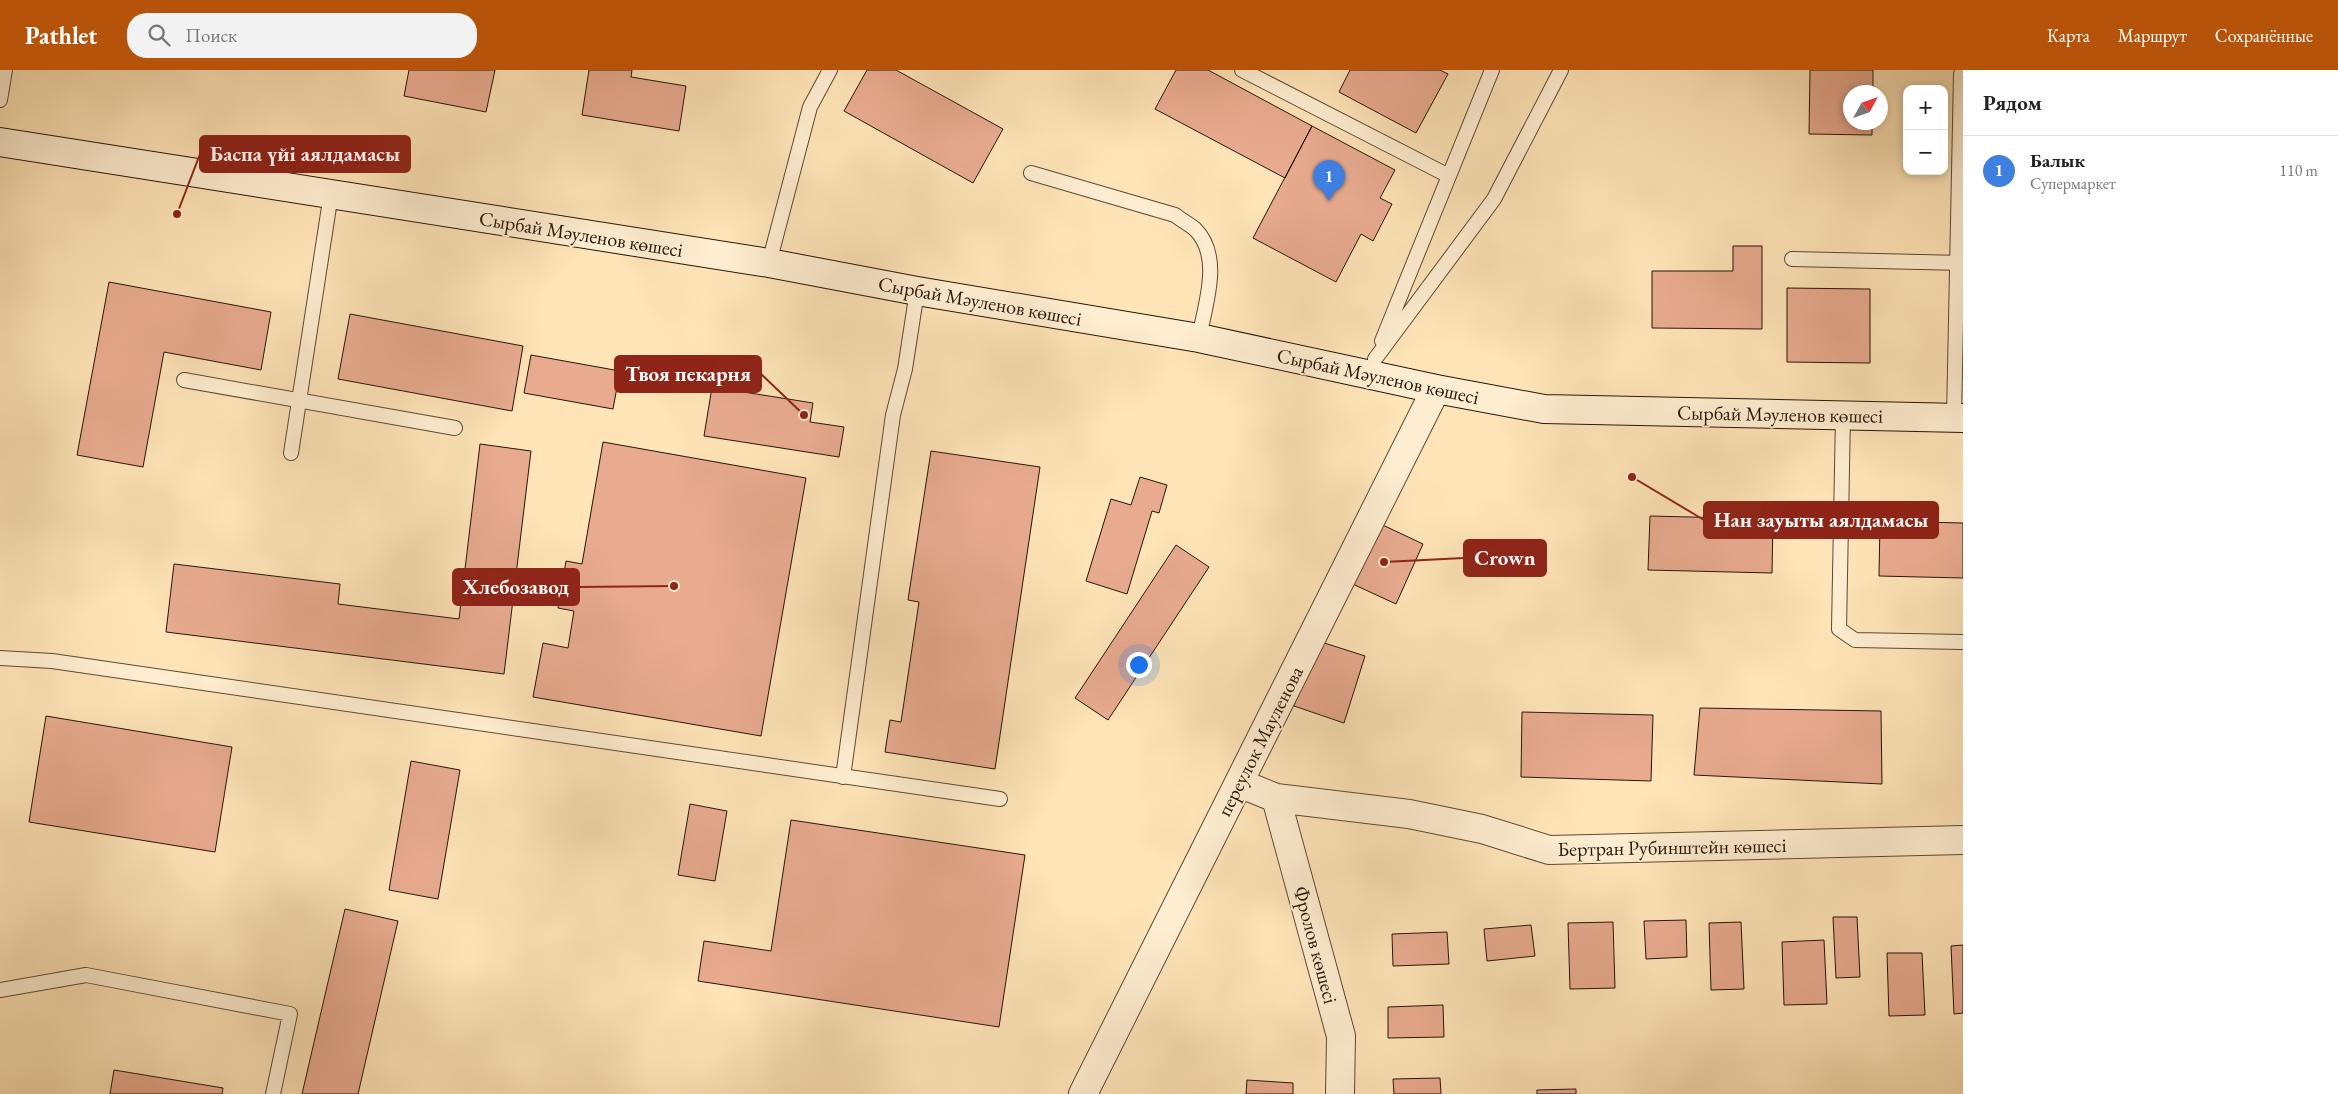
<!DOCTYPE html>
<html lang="ru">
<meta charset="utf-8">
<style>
:root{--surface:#fff;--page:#f2f2f2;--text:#222;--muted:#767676;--line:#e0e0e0;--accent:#b45309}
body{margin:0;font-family:"EB Garamond",serif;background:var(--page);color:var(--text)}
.controls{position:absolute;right:15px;top:15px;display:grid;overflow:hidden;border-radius:10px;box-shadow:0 2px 8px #0003}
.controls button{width:45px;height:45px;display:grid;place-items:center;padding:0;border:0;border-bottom:1px solid var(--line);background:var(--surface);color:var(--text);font:25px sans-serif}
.compass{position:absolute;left:1843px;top:15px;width:45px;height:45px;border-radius:50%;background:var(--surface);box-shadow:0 2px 8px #0003;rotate:50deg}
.you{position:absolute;left:1138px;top:594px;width:18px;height:18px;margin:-12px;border:4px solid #fff;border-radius:50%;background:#1a73e8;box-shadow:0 0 0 8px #1a73e833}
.badge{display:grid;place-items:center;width:32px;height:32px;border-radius:50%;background:var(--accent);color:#fff;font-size:16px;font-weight:700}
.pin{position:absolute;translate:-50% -41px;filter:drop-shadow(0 1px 2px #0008)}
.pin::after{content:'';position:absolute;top:26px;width:18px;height:15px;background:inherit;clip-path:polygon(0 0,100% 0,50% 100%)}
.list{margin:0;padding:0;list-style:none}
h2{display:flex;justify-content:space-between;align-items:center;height:65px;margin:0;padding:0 20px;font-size:21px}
h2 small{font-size:16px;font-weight:400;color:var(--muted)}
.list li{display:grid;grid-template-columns:32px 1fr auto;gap:15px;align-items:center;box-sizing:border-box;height:70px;padding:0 20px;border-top:1px solid var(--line)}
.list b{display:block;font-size:19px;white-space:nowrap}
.list p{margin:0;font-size:16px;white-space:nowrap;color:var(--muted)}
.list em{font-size:16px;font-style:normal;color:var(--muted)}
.icon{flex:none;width:28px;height:28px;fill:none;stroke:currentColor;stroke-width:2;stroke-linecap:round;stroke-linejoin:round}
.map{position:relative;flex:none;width:1963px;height:1024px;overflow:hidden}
header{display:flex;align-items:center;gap:30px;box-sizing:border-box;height:70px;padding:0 25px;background:var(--accent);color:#fff}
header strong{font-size:24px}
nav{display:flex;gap:28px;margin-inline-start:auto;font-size:18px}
.search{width:350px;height:45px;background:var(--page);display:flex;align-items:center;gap:12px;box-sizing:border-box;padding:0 18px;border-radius:20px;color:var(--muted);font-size:19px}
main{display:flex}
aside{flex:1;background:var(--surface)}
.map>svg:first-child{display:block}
.building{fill:#e8ab90;stroke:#281508}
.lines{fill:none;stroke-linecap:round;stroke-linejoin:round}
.lane-casing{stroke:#5e4934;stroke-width:16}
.street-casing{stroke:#5e4934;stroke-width:30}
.secondary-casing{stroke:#281508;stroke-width:30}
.lane{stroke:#feedd0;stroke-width:14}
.street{stroke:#feedd0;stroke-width:28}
.secondary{stroke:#feedd0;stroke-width:28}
.labels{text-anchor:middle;stroke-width:4;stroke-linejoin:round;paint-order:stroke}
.street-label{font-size:20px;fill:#281508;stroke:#feedd0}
.leader{fill:none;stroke:#8f2418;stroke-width:2}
.callout-dot{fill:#8f2418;stroke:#feedd0;stroke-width:2}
.callout{fill:#8f2418;stroke:#8f2418;stroke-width:2}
.callout-label{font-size:21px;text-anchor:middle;font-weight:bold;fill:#fff}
</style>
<header>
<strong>Pathlet</strong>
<div class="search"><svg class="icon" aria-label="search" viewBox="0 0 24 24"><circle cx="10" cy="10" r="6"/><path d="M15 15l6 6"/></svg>Поиск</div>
<nav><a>Карта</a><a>Маршрут</a><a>Сохранённые</a></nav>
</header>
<main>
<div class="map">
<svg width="1963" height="1024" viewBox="0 0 1963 1024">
<rect width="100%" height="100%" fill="#fee4b7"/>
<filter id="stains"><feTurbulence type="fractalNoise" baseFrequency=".004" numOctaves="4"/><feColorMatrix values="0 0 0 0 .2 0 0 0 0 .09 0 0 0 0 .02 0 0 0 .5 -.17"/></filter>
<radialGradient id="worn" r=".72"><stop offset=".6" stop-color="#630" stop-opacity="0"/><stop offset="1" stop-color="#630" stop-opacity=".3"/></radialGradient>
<path class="building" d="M409 0H495L486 42 404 26Z
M589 0H632L631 7 686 16 679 61 582 45Z
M867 0H896L1003 59 973 113 844 41Z
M1176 0H1208L1312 56 1285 108 1155 39Z
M1350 0H1440L1448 4 1416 63 1339 22Z
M1810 0H1873V22H1850V52H1872V65L1809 64Z
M1312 56 1395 100 1380 128 1392 134 1373 171 1361 164 1336 212 1253 168Z
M1733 176H1762V259L1652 258V201H1733Z
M109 212 271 242 261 300 164 282 143 397 77 385Z
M1787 218 1870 219V293L1787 292Z
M350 244 523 276 512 341 338 309Z
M531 285 620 301 613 339 524 323Z
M712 317 813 333 810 352 844 357 839 387 704 366Z
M603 372 806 408 761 666 533 627 543 573 568 578 574 541 558 538 566 491 582 494Z
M480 374 531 381 504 604 166 562 174 494 340 514 338 534 459 549Z
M931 381 1040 397 995 699 885 682 890 650 901 652 919 532 908 530Z
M1140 407 1167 415 1159 443 1152 441 1127 524 1086 511 1111 429 1131 435Z
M1650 446 1773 449 1772 503 1648 500Z
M1372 450 1423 474 1396 534 1344 510Z
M1880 451 1963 453V508L1879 506Z
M1176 475 1209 497 1108 650 1075 628Z
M1315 570 1365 586 1344 653 1294 636Z
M1700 638 1881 641 1882 714 1694 705Z
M1522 642 1653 645 1651 711 1521 707Z
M46 646 232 677 215 782 29 752Z
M411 691 460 700 438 829 389 820Z
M690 734 727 741 715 811 678 805Z
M791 750 1025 785 999 957 698 911 704 871 771 881Z
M345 839 398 851 358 1024H302Z
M1833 847H1857L1860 907 1836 908Z
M1686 850 1687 887 1646 889 1644 851Z
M1613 852 1615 918 1570 919 1568 853Z
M1741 852 1744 919 1711 920 1709 853Z
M1531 855 1535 886 1487 891 1484 859Z
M1447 862 1449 894 1393 896 1392 864Z
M1824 870 1827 934 1784 935 1782 872Z
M1963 875V943L1954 944 1951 876Z
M1887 883H1922L1925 945 1889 946Z
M1443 935 1444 967 1388 968V937Z
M114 1000 223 1018 222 1024H110Z
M1440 1008 1441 1024H1394L1393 1009Z
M1247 1010 1293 1013V1024H1246Z
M1576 1019V1024H1537V1020Z"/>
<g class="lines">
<g class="lane-casing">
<path id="lane" d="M1242 0 1449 106
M0 30 5 0
M1031 103 1175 145C1181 150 1189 154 1195 159 1223 187 1205 234 1199 268
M1792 189 1963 193
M769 193 810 37 830 0
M1382 271 1492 0
M1375 289 1494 129 1561 0
M184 310 455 358
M1843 345 1839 559 1855 570 1963 572
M1954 348 1961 4H1963
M291 383 331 124
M0 588 52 591 1000 729
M843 707 893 345 905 299 917 221
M0 920 86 905 290 944 273 1024"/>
</g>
<g class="street-casing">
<path id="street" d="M1239 713 1276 728 1409 744 1482 759 1549 780 1963 770
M1276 728 1341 966 1340 1024
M1083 1024 1436 319"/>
</g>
<g class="secondary-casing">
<path id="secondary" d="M0 72 769 193 917 221 1199 268 1436 319 1544 339 1963 348"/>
</g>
<use href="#lane" class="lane"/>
<use href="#street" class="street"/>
<use href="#secondary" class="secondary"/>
</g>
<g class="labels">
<g class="street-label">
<text transform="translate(581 164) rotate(9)" y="7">Сырбай Мәуленов көшесі</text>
<text transform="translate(980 231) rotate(10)" y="7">Сырбай Мәуленов көшесі</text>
<text transform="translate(1378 306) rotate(12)" y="7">Сырбай Мәуленов көшесі</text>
<text transform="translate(1780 344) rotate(1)" y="7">Сырбай Мәуленов көшесі</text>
<text transform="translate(1260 671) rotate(-63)" y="7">переулок Мауленова</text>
<text transform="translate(1672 777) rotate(-1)" y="7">Бертран Рубинштейн көшесі</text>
<text transform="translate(1316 875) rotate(75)" y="7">Фролов көшесі</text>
</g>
</g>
<path class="leader" d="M177 144L200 84M804 345L761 304M1632 407L1704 450M1384 492L1464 488M674 516L579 517"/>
<g class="callout-dot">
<circle cx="177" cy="144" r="5"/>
<circle cx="804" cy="345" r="5"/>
<circle cx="1632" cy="407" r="5"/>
<circle cx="1384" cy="492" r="5"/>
<circle cx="674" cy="516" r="5"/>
</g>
<g class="callout">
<rect x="200" y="66" width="210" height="36" rx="5"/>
<rect x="615" y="286" width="146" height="36" rx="5"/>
<rect x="1704" y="432" width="234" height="36" rx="5"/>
<rect x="1464" y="470" width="82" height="36" rx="5"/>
<rect x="453" y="499" width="126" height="36" rx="5"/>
</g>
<g class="callout-label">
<text x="305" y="91">Баспа үйі аялдамасы</text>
<text x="688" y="311">Твоя пекарня</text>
<text x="1821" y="457">Нан зауыты аялдамасы</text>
<text x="1505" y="495">Crown</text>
<text x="516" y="524">Хлебозавод</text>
</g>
<rect width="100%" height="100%" filter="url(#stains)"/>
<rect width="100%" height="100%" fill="url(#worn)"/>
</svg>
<div class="controls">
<button>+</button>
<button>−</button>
</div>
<svg class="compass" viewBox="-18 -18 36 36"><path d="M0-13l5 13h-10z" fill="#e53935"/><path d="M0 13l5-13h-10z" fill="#767676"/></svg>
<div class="you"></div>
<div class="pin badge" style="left:1329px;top:131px;background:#3f7fe0">1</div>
</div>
<aside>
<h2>Рядом<small></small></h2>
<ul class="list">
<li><span class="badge" style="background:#3f7fe0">1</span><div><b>Балык</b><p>Супермаркет</p></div><em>110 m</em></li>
</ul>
</aside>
</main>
